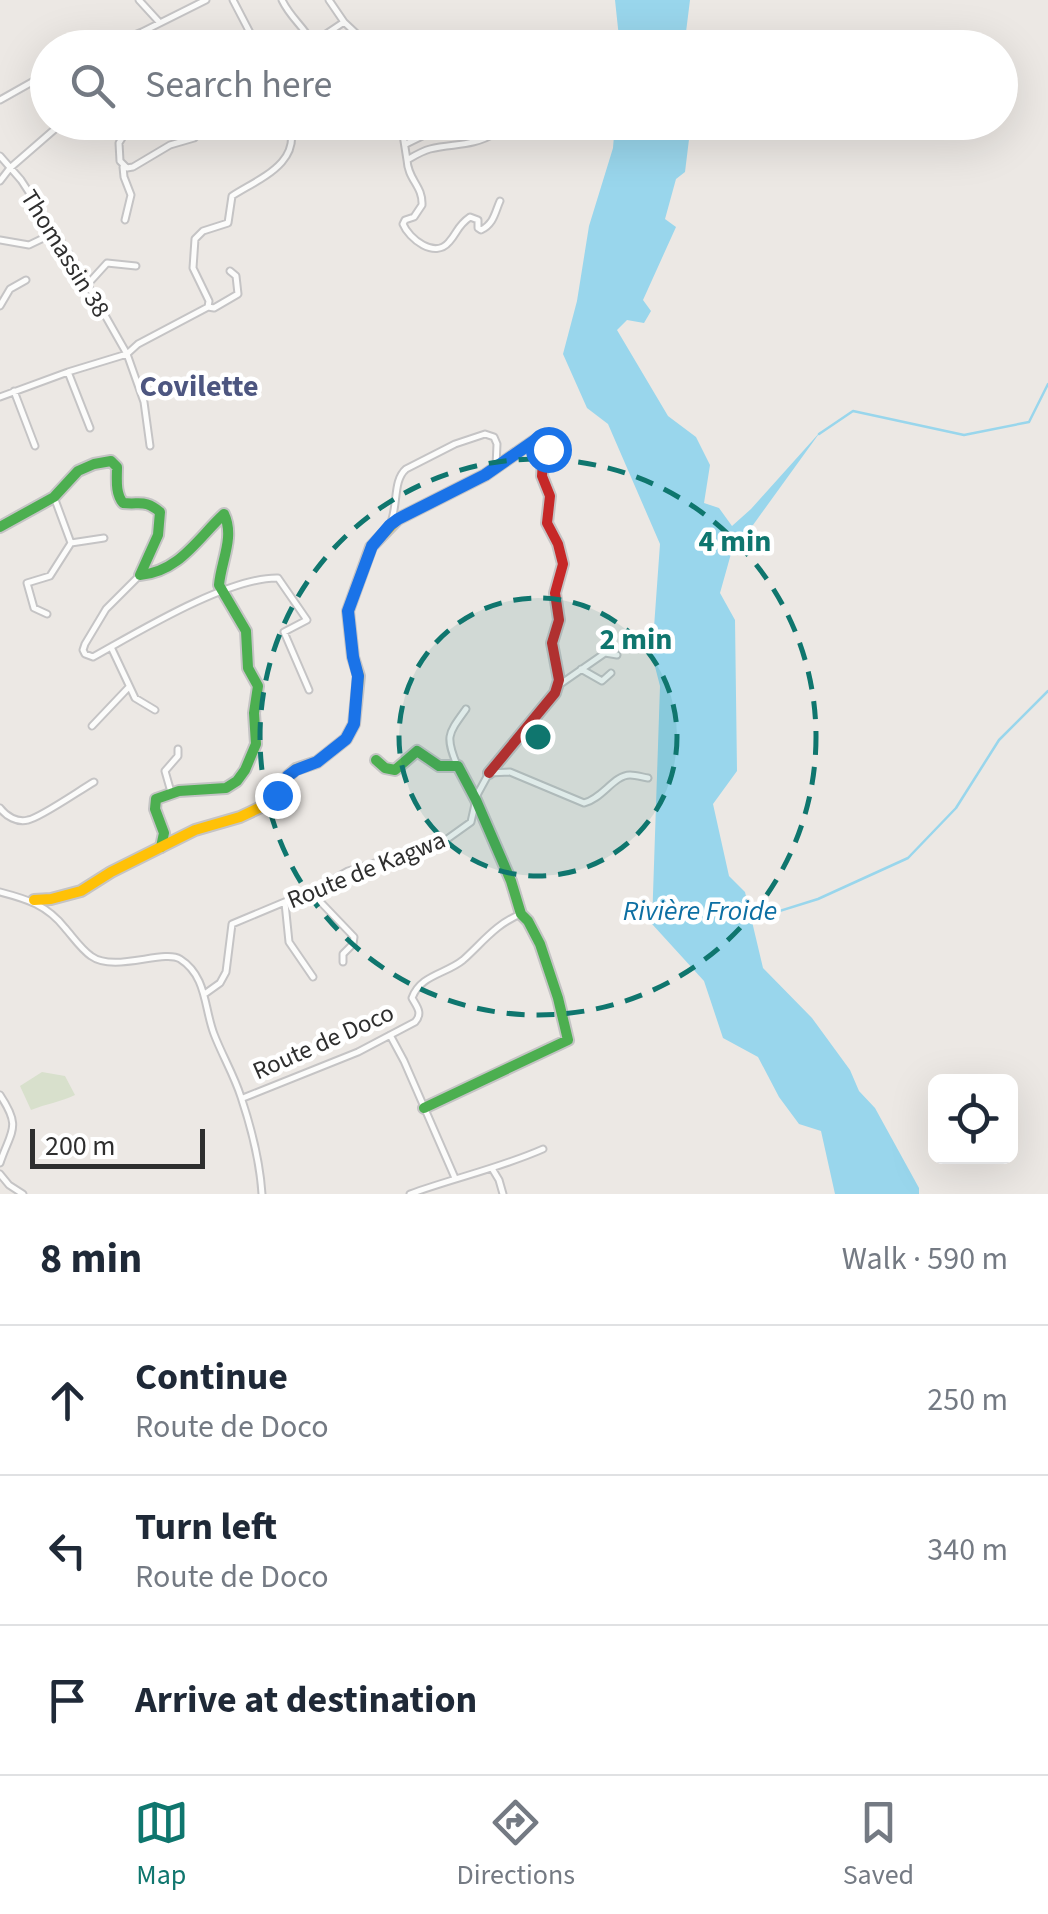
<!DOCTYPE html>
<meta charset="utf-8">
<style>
:root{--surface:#fff;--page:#f2f2f3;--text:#1f2937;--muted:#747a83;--line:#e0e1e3;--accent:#0f766e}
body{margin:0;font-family:"Source Sans 3",sans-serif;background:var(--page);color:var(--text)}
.controls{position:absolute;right:30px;bottom:30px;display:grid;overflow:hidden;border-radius:15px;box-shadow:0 10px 40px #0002}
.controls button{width:90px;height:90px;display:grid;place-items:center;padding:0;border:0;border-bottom:2px solid var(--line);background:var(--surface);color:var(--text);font:50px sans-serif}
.scale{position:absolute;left:30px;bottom:25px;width:175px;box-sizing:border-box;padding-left:10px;border:5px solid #2e2e2e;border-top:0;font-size:28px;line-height:35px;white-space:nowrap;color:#2e2e2e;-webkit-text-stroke:8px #fff;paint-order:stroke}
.stop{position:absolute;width:30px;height:30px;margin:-22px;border:8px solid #1a73e8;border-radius:50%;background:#fff}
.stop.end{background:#1a73e8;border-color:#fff;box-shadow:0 2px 10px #0008}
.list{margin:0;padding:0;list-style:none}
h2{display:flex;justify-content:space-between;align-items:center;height:130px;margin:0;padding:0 40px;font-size:42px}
h2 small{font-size:32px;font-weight:400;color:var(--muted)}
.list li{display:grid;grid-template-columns:65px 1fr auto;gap:30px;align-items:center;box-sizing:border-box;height:150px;padding:0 40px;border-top:2px solid var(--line)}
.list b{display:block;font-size:38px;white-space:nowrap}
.list p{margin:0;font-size:32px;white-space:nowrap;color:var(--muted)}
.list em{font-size:32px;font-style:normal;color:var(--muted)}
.icon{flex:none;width:55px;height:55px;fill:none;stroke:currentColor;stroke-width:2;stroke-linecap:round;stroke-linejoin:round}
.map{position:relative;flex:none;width:1048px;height:1194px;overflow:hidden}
.search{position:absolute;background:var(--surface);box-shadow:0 10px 40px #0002;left:30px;right:30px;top:30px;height:110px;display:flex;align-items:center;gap:25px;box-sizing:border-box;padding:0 35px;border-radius:55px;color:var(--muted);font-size:38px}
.sheet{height:580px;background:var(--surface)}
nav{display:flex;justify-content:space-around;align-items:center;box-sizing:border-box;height:140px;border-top:2px solid var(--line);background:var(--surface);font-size:28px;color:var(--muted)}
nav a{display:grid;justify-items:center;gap:5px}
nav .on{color:var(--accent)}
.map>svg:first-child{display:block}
.cemetery{fill:#d8e0cc}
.water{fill:#99d6ec}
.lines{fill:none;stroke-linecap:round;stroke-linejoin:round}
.stream{stroke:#99d6ec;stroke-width:2.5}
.street-casing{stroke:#c5c4c5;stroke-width:9}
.fast-casing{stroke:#c5c4c5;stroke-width:14}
.slow-casing{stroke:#c5c4c5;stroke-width:14}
.jam-casing{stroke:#c5c4c5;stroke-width:14}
.street{stroke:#fcfcfb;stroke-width:5}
.fast{stroke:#4caf50;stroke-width:10}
.slow{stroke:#ffc107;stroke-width:10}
.jam{stroke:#c62828;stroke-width:10}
.route{stroke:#1a73e8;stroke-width:12}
.ring{fill:none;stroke:#0f766e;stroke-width:5;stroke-dasharray:18 12}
.labels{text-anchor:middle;stroke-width:9;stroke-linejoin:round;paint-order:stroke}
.street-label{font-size:25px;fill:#2e2e2e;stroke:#fff}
.water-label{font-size:28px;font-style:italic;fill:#0d6fa3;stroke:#fff}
.quarter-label{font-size:30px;font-weight:bold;fill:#4d5680;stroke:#fff}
.centre{fill:#0f766e;stroke:#fff;stroke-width:5}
.ring-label{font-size:30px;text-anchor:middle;font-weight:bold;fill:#0f766e;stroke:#fff;stroke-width:9;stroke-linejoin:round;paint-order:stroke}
</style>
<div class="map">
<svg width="1048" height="1194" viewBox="0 0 1048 1194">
<rect width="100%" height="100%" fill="#ece8e4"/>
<path class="cemetery" d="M42 1072 65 1076 75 1095C60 1102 46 1104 31 1110L20 1086Z"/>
<path class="water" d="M615 0H690L686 32 694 47H620Z
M615 123H691L685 172 676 179 665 219 676 227 643 300 651 311 644 323 627 320 617 330 668 416 696 437 710 465 704 503 719 508 732 526 751 509 821 431 753 525 734 543 720 593 735 620 737 771 713 804 729 876 745 892 763 968 812 1018 850 1070 859 1091 875 1108 919 1188V1194H835L821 1131 799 1124 779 1097 758 1057 723 1038 704 981 652 924 660 686 652 655 660 544 608 424 587 408 563 354 577 301 589 226 613 148Z"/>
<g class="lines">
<path class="stream" d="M819 434 853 411 964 435 1029 422 1048 384
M751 920 818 899 908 858 956 808 999 740 1048 691"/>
<g class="street-casing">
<path id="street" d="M139 0 160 23
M233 0 258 48
M282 0C290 17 303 26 312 42
M329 0 344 22 360 37 366 48
M468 36 471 48
M103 48 142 32 206 0
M305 48 344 22
M0 100 48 73
M132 122 119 143 120 161 127 168 133 167 170 145 194 138 196 136V122
M401 122 407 160C414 156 422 151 430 149 454 143 472 147 495 133
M406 144 451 122
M0 156 21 180 77 266 127 354 144 402 150 446
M407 160C408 180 423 186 422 205L414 217 405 220 403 224C409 239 435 259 449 242 458 232 457 226 470 217L478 220V228L481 230C494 224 495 212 500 201
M123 167 124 177 131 195 125 220
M0 181 10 168 63 122
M0 240 29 245 54 233
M87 285 107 263 136 266
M0 306 10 289 26 280
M208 307 214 308 238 294 236 276 230 271
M68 372 90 428
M14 391 35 446
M0 397 68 372 127 354 138 344 208 307 209 301 193 268 195 239 203 231 228 223 232 196C260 178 303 163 289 122
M54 497 71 543
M391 522C398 504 393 480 406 469L455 444 485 434 494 437 497 444 496 466
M140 575 106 609 85 644 83 650 85 654 93 657C138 632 228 577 278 578L307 620 284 632 309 690
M47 614 34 608 27 583 50 576 71 543 104 538
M111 647 135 698 155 710
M581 669 602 681 611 673
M559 685 605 653 617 655
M92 726 128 688
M457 765C445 736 448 734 466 709
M171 792 165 771 178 756V749
M0 808C6 816 17 823 28 820 40 818 80 790 94 782
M310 891 354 937 353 944 343 954V962
M0 892C27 899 47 905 65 928 73 937 81 949 91 956 114 973 164 949 180 959 207 976 204 1008 214 1034 222 1055 234 1075 241 1097 251 1127 260 1163 262 1194
M285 903 289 942 313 977
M206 993 220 983 226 972 232 924 318 888 348 871 443 842 471 822 477 795 489 773 510 772 584 803C602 799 614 775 630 775 636 775 642 777 648 778
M390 1035 404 1061 455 1178
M0 1095C22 1128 11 1130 0 1163
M243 1098 358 1052 415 1022C423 1013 417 1007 412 998 420 975 446 974 463 960 482 943 497 923 521 914
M493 1170 499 1180 503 1194
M0 1174 9 1185 23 1194
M410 1194C454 1178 500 1168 543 1149"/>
</g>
<g class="fast-casing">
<path id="fast" d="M0 527 54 497 78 471 94 464 111 461 117 467C117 479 115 493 123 503 140 505 145 499 160 512L158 535 140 575C179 572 198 538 224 514 235 537 221 561 219 585L246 631 248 668 258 686 254 713 256 744 245 770 237 781 226 788 179 791 156 799 155 809 164 833 161 847
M376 760 385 768 395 770 417 751 439 766H458L476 800 511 881 521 914 528 921 540 944 558 998 568 1040 424 1108"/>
</g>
<g class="slow-casing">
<path id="slow" d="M34 900 51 899 81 891 111 872 195 830 240 817 261 807 277 795 288 776 296 769 317 762 346 739 354 724 359 676 353 657 348 611 371 547 398 519 485 475 515 454"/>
</g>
<g class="jam-casing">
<path id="jam" d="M489 773 555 693 559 680 552 643 559 620 555 593 563 564 558 544 547 523 550 496 542 476 543 462 548 449 546 442 534 441 515 454"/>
</g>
<use href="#street" class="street"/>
<use href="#fast" class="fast"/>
<use href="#slow" class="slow"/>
<use href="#jam" class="jam"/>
</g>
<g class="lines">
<path class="route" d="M277 795 288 776 296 770 317 762 346 739 354 724 358 676 353 657 348 611 372 546 390 525 398 519 485 475 534 441 542 440 546 442 548 449"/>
</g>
<circle cx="538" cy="737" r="139" fill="#0f766e" fill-opacity=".12"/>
<g class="ring">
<circle cx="538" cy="737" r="139"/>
<circle cx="538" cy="737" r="278"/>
</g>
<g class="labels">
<g class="street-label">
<text transform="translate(66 253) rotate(58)" y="9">Thomassin 38</text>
<text transform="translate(366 869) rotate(-22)" y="9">Route de Kagwa</text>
<text transform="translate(323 1041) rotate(-24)" y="9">Route de Doco</text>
</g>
<g class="water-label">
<text x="700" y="920">Rivière Froide</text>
</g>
<g class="quarter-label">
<text x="199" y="396">Covilette</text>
</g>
</g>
<circle cx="538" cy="737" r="15" class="centre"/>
<g class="ring-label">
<text x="735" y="551">4 min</text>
<text x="636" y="649">2 min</text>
</g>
</svg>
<div class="controls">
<button><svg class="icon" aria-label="locate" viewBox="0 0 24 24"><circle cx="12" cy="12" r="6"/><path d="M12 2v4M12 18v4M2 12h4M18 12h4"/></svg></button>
</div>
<div class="scale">200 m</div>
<div class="stop" style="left:548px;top:449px"></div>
<div class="stop end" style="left:277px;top:795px"></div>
<div class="search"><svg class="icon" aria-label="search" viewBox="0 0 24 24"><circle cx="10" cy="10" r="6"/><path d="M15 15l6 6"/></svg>Search here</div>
</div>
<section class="sheet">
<h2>8 min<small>Walk · 590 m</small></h2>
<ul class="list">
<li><svg class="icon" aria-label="ahead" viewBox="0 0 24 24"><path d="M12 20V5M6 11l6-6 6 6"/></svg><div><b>Continue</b><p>Route de Doco</p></div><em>250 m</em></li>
<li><svg class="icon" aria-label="left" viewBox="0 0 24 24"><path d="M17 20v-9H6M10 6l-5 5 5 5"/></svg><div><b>Turn left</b><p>Route de Doco</p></div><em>340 m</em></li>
<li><svg class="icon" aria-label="arrive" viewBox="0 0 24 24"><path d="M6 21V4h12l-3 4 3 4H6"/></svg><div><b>Arrive at destination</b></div></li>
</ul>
</section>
<nav>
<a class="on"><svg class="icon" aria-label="map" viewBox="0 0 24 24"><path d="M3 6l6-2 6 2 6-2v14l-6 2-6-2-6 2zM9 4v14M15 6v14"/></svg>Map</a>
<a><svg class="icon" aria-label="directions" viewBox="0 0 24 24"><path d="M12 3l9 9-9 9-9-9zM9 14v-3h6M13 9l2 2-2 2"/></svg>Directions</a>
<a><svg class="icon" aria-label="saved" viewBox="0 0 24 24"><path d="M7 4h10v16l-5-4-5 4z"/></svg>Saved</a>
</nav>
